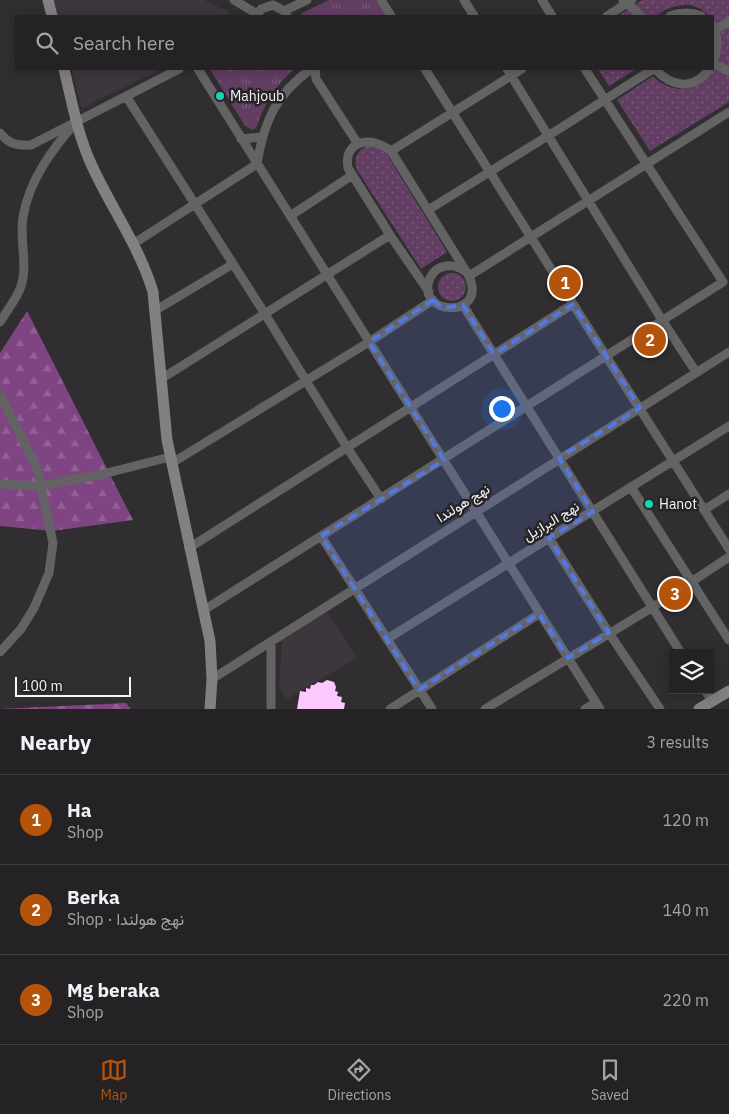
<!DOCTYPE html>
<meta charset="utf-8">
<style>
:root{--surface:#242224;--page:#302f31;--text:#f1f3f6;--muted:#a3a4a6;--line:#413f41;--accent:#b45309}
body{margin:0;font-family:"IBM Plex Sans",Vazirmatn,sans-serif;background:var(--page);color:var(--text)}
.controls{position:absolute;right:15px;bottom:15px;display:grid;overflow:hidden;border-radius:0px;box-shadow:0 2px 12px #0003}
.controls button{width:45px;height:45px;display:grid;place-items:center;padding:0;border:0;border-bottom:1px solid var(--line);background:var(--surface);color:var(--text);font:25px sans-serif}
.scale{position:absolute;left:15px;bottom:12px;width:116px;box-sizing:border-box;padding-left:5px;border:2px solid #f6f4f6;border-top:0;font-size:14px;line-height:18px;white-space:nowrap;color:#f6f4f6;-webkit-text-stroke:4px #262427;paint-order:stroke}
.you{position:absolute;left:501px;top:408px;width:18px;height:18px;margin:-12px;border:4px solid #fff;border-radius:50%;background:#1a73e8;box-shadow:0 0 0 8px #1a73e833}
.badge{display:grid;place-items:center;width:32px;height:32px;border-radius:50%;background:var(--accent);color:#fff;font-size:16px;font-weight:700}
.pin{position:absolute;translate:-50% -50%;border:2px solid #fff;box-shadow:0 1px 5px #0006}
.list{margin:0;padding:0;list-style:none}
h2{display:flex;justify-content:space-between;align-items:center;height:65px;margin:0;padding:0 20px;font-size:21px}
h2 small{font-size:16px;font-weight:400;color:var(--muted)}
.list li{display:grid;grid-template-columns:32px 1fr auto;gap:15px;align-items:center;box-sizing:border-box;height:90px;padding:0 20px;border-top:1px solid var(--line)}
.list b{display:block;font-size:19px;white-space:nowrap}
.list p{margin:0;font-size:16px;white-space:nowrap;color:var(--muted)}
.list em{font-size:16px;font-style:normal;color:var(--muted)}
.icon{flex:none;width:28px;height:28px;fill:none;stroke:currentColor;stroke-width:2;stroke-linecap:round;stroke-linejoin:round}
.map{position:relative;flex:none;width:729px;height:709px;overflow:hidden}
.search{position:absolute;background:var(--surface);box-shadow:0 2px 12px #0003;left:15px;right:15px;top:15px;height:55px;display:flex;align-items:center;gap:12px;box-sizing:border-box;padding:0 18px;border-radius:0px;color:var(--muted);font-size:19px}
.sheet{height:335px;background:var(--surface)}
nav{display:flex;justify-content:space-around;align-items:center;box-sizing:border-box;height:70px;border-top:1px solid var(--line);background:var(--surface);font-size:14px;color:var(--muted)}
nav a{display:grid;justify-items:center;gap:2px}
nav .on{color:var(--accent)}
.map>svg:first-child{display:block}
.built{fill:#3d363d}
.grass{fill:url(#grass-tufts)}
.forest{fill:url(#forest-firs)}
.garden{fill:url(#garden-dots)}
.building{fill:#fdc8fe}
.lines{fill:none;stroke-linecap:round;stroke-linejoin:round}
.street{stroke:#646364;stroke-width:9}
.secondary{stroke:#828082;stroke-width:11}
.marked{fill:#5378e0;fill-opacity:0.2;stroke:#5378e0;stroke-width:4;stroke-dasharray:10 6;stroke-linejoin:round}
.poi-dot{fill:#15d5b3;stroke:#262427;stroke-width:2}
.labels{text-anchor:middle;stroke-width:5;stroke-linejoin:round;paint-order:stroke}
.poi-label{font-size:14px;fill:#f6f4f6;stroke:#262427;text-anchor:start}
.street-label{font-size:14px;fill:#f6f4f6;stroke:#262427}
</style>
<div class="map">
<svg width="729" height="709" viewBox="0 0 729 709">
<defs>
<pattern id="grass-tufts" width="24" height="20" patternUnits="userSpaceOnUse" patternTransform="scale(1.25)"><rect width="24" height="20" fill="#623e63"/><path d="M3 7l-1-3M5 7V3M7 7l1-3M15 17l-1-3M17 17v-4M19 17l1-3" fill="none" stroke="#795a7a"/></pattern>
<pattern id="forest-firs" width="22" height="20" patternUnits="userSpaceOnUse" patternTransform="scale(1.25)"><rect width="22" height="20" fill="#7f4582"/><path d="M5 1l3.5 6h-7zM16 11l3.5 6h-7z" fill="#926094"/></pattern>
<pattern id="garden-dots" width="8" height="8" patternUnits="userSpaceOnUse" patternTransform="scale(1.25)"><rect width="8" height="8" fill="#623e63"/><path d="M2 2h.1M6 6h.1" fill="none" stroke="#795a7a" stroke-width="1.8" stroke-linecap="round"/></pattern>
</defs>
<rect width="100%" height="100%" fill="#302e30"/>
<path class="built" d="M52 0H203L230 12 228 16H57Z
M71 69H162L82 108Z
M328 613 357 658 287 699 279 687 282 641 323 614Z"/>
<path class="grass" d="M329 0H376L386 16H300L302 13Z
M210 69H294C275 86 264 105 256 128L252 130 245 126Z"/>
<path class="forest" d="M27 311 133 520 52 531 0 526V353Z
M126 703 131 709H0Z"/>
<path class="garden" d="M642 0H729V102L650 151 617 100 653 76C660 84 673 90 684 89 729 87 729 9 688 5 679 5 669 7 662 12 662 12 657 16 656 16 650 18 626 16 618 16Z
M598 69H636L609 86Z
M367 146H378L386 153 447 252 421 269 357 170C353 159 357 151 367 146Z
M438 287a14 14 0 1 1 28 0a14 14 0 1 1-28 0Z"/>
<path class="building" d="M327 680 334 682 336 687 335 691 338 692 337 696 342 697 341 702 345 703 344 709H297L300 691 306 692V688L310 689 311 685H314L318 682 322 683Z"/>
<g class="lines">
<path class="street" d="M234 0 257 14
M381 0 391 16
M464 0 474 16
M542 0 552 16
M623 0 641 16
M284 11 307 0
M257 16 261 9 273 5 284 11 287 16
M607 16 632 0
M670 16C681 12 691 12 701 16
M716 29 729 22
M718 66 729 71
M198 69 600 709
M315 69 316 79 358 144
M507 69 662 320 696 372
M655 69C692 109 729 61 713 25
M126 96 265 314 348 449 381 499
M0 133C9 144 17 146 31 145L179 69
M241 139 262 137
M391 151 522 69
M428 210 559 129 653 69
M290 216 351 176
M390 235 348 168C343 139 373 136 391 151L469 276C488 320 414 316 430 278 437 263 454 263 466 272
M133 244 257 164C264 122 275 95 311 69
M469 276 729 112
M573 304 729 549
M463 305 681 653
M156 310 233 264
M0 322C6 312 15 301 20 289 29 267 19 240 23 217 29 180 53 148 77 121
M161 379 390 235 429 292
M0 395 37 468 53 543 49 573 34 608 21 629 0 652
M172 463 369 342 433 300
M0 484 41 486 103 474 170 457
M631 487 729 640
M704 510 729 494
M321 536 432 709
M549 538 609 633 660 709
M189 548 573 304 425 69
M204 610 723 282 585 69
M387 639 729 426
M212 679 729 352
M705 690 712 701
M271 709V642
M390 709 539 614
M485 709 653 607 729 557
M585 709 595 703"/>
<path class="secondary" d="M48 0 52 16
M64 69C72 102 78 137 93 168 112 209 140 248 153 292L167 440 210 641 212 679 210 709
M699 709 729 691"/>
</g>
<path class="marked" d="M433 300 443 308 463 305 494 354 573 304 640 408 559 458 593 512 549 538 609 633 568 658 539 614 419 690 321 536 444 460 369 342Z"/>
<g class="poi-dot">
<circle cx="220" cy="96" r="5"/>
<circle cx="649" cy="504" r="5"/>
</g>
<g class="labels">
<g class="poi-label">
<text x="230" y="101">Mahjoub</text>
<text x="659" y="509">Hanot</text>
</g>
<g class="street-label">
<text transform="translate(463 503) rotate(-32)" y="5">نهج هولندا</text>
<text transform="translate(551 521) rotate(-31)" y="5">نهج البرازيل</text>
</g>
</g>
</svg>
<div class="controls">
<button><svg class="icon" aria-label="layers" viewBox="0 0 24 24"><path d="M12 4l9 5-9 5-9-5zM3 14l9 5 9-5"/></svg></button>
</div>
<div class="scale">100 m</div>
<div class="you"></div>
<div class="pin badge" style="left:565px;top:283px">1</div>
<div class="pin badge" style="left:650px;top:340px">2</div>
<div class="pin badge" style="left:675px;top:594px">3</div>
<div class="search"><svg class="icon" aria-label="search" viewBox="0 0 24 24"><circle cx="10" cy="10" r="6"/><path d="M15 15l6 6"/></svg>Search here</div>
</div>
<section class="sheet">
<h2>Nearby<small>3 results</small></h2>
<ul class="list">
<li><span class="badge">1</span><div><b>Ha</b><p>Shop</p></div><em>120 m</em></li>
<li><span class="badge">2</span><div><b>Berka</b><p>Shop · نهج هولندا</p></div><em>140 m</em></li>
<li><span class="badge">3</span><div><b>Mg beraka</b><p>Shop</p></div><em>220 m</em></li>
</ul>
</section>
<nav>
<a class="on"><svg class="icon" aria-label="map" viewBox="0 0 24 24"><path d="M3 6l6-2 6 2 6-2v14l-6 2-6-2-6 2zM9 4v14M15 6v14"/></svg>Map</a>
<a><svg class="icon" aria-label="directions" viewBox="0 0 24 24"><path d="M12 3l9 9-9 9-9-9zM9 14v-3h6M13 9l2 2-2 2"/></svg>Directions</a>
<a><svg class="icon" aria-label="saved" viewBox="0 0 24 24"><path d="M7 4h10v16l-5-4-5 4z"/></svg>Saved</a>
</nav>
